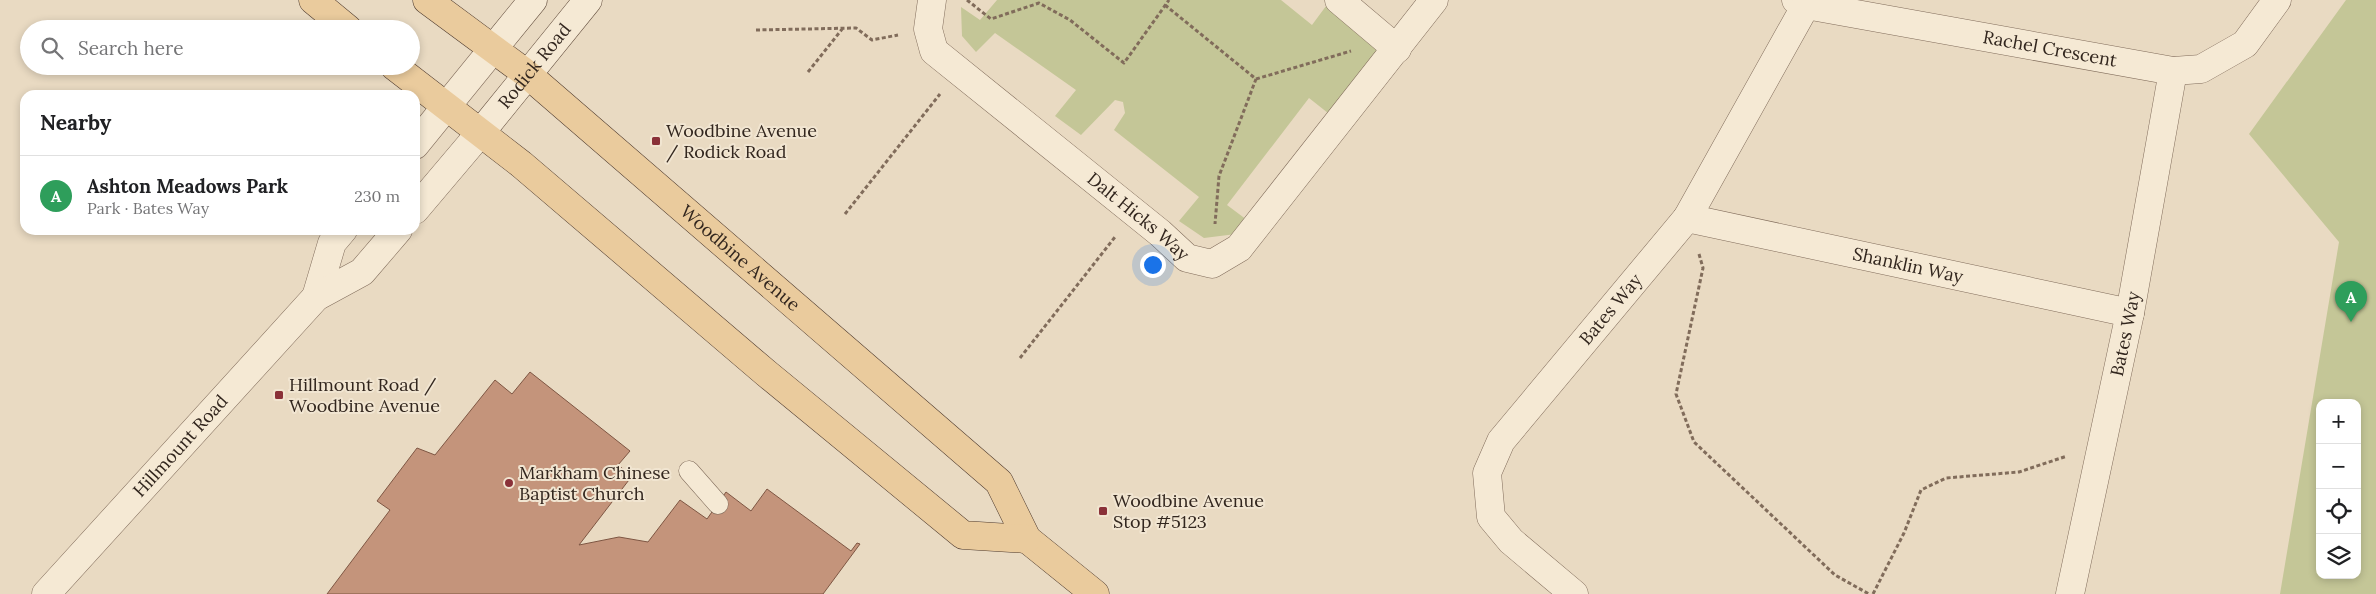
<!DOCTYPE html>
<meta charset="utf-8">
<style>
:root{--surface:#fff;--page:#f6f6f6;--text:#202124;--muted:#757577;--line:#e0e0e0;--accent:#8a3138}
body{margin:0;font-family:Lora,serif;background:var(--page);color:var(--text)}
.controls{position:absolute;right:15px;bottom:15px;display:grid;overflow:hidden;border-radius:10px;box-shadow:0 2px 8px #0003}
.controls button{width:45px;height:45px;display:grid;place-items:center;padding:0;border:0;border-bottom:1px solid var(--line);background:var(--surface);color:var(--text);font:25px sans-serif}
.you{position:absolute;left:1152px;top:264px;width:18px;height:18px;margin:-12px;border:4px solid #fff;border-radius:50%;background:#1a73e8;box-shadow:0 0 0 8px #1a73e833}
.badge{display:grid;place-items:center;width:32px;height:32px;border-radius:50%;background:var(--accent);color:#fff;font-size:16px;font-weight:700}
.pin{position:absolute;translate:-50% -41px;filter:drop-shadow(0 1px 2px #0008)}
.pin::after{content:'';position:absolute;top:26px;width:18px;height:15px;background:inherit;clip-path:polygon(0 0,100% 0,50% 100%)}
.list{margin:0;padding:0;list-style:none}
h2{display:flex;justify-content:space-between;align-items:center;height:65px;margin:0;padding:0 20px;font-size:21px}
h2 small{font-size:16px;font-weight:400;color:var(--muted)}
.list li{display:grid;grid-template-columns:32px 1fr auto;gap:15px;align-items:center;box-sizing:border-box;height:80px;padding:0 20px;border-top:1px solid var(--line)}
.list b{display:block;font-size:19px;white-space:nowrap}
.list p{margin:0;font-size:16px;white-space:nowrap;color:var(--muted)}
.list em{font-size:16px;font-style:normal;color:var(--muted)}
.icon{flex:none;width:28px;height:28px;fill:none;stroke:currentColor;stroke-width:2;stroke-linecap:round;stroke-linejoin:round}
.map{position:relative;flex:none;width:2376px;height:594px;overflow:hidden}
.search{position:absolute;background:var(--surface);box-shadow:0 2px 8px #0003;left:20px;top:20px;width:400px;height:55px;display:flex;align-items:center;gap:12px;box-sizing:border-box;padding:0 18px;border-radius:28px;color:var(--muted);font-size:19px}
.panel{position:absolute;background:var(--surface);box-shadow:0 2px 8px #0003;left:20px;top:90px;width:400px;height:145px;border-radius:15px}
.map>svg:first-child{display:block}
.green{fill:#c4c697;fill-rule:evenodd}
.building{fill:#c4947b;stroke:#7e5643}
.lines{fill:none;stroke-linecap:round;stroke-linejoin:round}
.lane-casing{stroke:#816c5b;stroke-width:21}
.street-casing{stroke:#816c5b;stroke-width:29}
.secondary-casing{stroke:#634e3e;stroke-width:29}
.primary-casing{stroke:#4f3b2f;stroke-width:29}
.path{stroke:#816c5b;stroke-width:3;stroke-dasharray:4 2.5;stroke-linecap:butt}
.lane{stroke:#f5e9d4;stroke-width:20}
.street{stroke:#f5e9d4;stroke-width:28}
.secondary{stroke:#f5e9d4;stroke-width:28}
.primary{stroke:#eacb9d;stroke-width:28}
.poi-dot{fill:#8a3138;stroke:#f1e5d1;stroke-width:2}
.labels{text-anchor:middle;stroke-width:4;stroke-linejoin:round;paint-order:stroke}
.street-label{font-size:18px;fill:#32261e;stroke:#f1e5d1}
.poi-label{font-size:18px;fill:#32261e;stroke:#f1e5d1;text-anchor:start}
</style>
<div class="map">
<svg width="2376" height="594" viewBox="0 0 2376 594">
<rect width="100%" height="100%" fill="#e9dac2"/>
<path class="green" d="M997 0H1281L1312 25 1329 2 1380 53 1333 117 1309 98 1227 205 1251 223 1236 234 1204 238 1179 221 1199 197 1114 130 1125 113 1123 102 1115 100 1081 135 1055 116 1076 90 995 33 976 52 962 36 961 7 980 20Z
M2346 0H2376V594H2280L2339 242 2249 134ZM2320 403H2357V575H2320Z"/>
<path class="building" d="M530 372 630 451 618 465 632 476 579 545 619 537 648 542 680 500 707 519 726 492 751 511 767 489 851 551 857 543 860 544 823 594H327L390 510 377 501 417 448 435 455 495 380 512 394Z"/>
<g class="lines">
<g class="lane-casing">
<path id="lane" d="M689 471 718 504"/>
</g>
<g class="street-casing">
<g id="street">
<path id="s1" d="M932 0 928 29 934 51 1160 233 1187 258 1212 264 1239 248 1434 0"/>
<path d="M1339 0 1397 49"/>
<path id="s2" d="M1796 0 1806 5 2173 71 2201 69 2245 44 2277 0"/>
<path d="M415 145 493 49"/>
<path d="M415 210 481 132"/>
<path id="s3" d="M1687 218 2130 313"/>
<path d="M316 297 332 243 343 230"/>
<path id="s4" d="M46 594 316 297 362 272 398 230"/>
<path id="s5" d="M1574 594 1511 541 1491 517 1487 473 1501 441 1687 218 1806 5"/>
<path id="s6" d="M2070 594 2130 313 2173 71"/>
</g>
</g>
<g class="secondary-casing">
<g id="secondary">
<path d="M493 49 533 0"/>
<path id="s7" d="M481 132 588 0"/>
</g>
</g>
<g class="primary-casing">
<g id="primary">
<path d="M313 0 348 29"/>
<path id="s8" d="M427 0 527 74 999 482 1027 539 1095 594"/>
<path d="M394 66 521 164 766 373 963 535 1027 539"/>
</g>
</g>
<path class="path" d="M967 0 991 19 1039 3 1070 20 1124 63 1169 0
M1165 5 1256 79 1219 176 1215 224
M756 30 856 28 872 40 898 35
M808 72 843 28
M1256 79 1351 51
M845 214 940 94
M1699 254 1703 268 1676 394 1694 442 1835 575 1869 594
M1020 358 1115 237
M1873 594 1904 533 1921 490 1946 478 2019 472 2067 456"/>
<use href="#lane" class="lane"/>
<use href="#street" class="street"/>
<use href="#secondary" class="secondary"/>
<use href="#primary" class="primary"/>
</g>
<g class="poi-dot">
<rect x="651" y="136" width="10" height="10" rx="2.5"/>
<rect x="274" y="390" width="10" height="10" rx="2.5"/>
<circle cx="509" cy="483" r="5"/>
<rect x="1098" y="506" width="10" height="10" rx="2.5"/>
</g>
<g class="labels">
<g class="street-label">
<text dy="6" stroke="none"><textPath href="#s2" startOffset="259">Rachel Crescent</textPath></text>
<text dy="6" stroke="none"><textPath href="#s7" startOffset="85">Rodick Road</textPath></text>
<text dy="6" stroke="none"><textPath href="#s1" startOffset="315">Dalt Hicks Way</textPath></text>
<text dy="6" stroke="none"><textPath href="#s8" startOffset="406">Woodbine Avenue</textPath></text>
<text dy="6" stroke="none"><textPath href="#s3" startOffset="226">Shanklin Way</textPath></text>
<text dy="6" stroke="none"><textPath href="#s5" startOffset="364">Bates Way</textPath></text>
<text dy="6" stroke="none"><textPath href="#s6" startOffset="266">Bates Way</textPath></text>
<text dy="6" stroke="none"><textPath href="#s4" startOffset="200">Hillmount Road</textPath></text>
</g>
<g class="poi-label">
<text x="666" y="137">Woodbine Avenue<tspan x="666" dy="21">/ Rodick Road</tspan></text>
<text x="289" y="391">Hillmount Road /<tspan x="289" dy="21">Woodbine Avenue</tspan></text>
<text x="519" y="479">Markham Chinese<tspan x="519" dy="21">Baptist Church</tspan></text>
<text x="1113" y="507">Woodbine Avenue<tspan x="1113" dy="21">Stop #5123</tspan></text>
</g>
</g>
</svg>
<div class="controls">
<button>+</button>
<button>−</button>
<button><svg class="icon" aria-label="locate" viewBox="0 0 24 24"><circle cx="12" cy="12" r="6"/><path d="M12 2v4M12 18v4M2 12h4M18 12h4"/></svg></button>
<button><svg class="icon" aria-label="layers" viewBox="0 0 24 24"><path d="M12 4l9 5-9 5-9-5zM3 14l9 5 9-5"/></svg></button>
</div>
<div class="you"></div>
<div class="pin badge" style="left:2351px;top:322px;background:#2e9e5b">A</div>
<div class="search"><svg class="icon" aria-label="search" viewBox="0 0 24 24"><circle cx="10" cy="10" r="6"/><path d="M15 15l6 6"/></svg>Search here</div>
<section class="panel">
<h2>Nearby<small></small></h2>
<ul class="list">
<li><span class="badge" style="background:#2e9e5b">A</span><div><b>Ashton Meadows Park</b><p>Park · Bates Way</p></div><em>230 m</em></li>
</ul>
</section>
</div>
